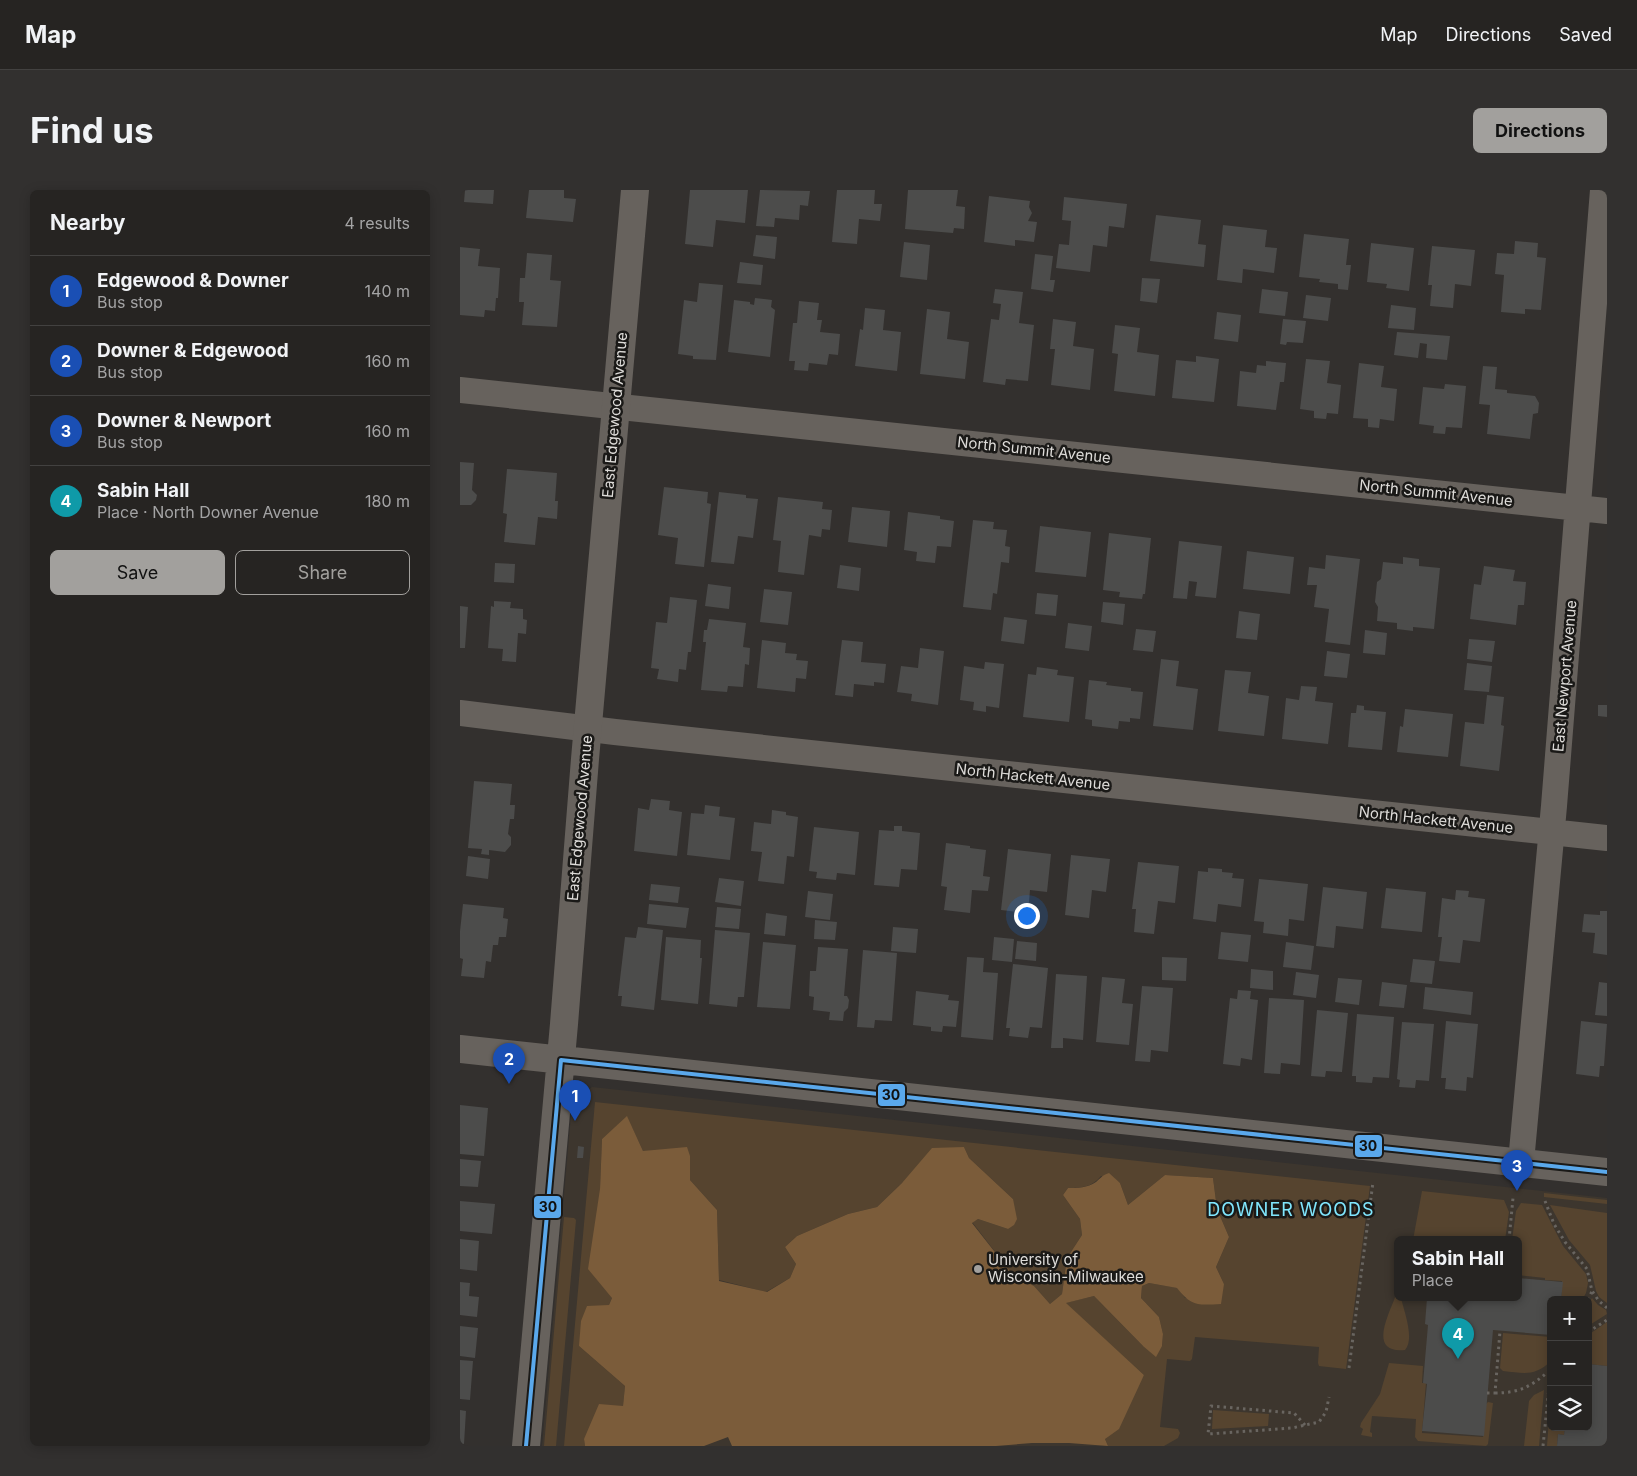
<!DOCTYPE html>
<meta charset="utf-8">
<style>
:root{--surface:#262422;--page:#32302f;--text:#f1f3f6;--muted:#a4a4a5;--line:#424140;--accent:#a2a09d}
body{margin:0;font-family:Inter,sans-serif;background:var(--page);color:var(--text)}
.controls{position:absolute;right:15px;bottom:15px;display:grid;overflow:hidden;border-radius:8px;box-shadow:0 2px 12px #0003}
.controls button{width:45px;height:45px;display:grid;place-items:center;padding:0;border:0;border-bottom:1px solid var(--line);background:var(--surface);color:var(--text);font:25px sans-serif}
.you{position:absolute;left:566px;top:725px;width:18px;height:18px;margin:-12px;border:4px solid #fff;border-radius:50%;background:#1a73e8;box-shadow:0 0 0 8px #1a73e833}
.badge{display:grid;place-items:center;width:32px;height:32px;border-radius:50%;background:var(--accent);color:#fff;font-size:16px;font-weight:700}
.pin{position:absolute;translate:-50% -41px;filter:drop-shadow(0 1px 2px #0008)}
.pin::after{content:'';position:absolute;top:26px;width:18px;height:15px;background:inherit;clip-path:polygon(0 0,100% 0,50% 100%)}
.popup{position:absolute;left:934px;top:1046px;width:128px;height:65px;box-sizing:border-box;display:grid;place-content:center;border-radius:8px;background:var(--surface);filter:drop-shadow(0 1px 4px #0005);font-size:16px;white-space:nowrap;color:var(--muted)}
.popup b{font-size:19px;color:var(--text)}
.popup::after{content:'';position:absolute;left:50%;top:100%;margin-left:-10px;border:10px solid transparent;border-top-color:var(--surface)}
.list{margin:0;padding:0;list-style:none}
h2{display:flex;justify-content:space-between;align-items:center;height:65px;margin:0;padding:0 20px;font-size:21px}
h2 small{font-size:16px;font-weight:400;color:var(--muted)}
.list li{display:grid;grid-template-columns:32px 1fr auto;gap:15px;align-items:center;box-sizing:border-box;height:70px;padding:0 20px;border-top:1px solid var(--line)}
.list b{display:block;font-size:19px;white-space:nowrap}
.list p{margin:0;font-size:16px;white-space:nowrap;color:var(--muted)}
.list em{font-size:16px;font-style:normal;color:var(--muted)}
.actions{display:flex;gap:10px;padding:15px 20px}
.actions a{flex:1;padding:11px 0;border:1px solid var(--accent);border-radius:8px;text-align:center;font-size:18px;color:var(--accent)}
.actions .main{background:var(--accent);color:#111}
.icon{flex:none;width:28px;height:28px;fill:none;stroke:currentColor;stroke-width:2;stroke-linecap:round;stroke-linejoin:round}
.map{position:relative;flex:none;width:1147px;height:1256px;overflow:hidden;border-radius:8px}
header{display:flex;align-items:center;gap:30px;box-sizing:border-box;height:70px;padding:0 25px;background:var(--surface);border-bottom:1px solid var(--line)}
header strong{font-size:24px}
nav{display:flex;gap:28px;margin-inline-start:auto;font-size:18px}
.intro{display:flex;align-items:center;justify-content:space-between;box-sizing:border-box;height:120px;padding:0 30px}
h1{margin:0;font-size:35px}
.button{padding:12px 22px;border-radius:8px;background:var(--accent);color:#111;font-size:18px;font-weight:700}
main{display:flex;gap:30px;padding:0 30px}
aside{flex:1;background:var(--surface);border-radius:8px;box-shadow:0 2px 12px #0003}
.map>svg:first-child{display:block}
.built{fill:#3d362e;fill-rule:evenodd}
.green{fill:#56442f}
.forest{fill:#7b5c3a}
.building{fill:#4c4c4b}
.lines{fill:none;stroke-linecap:round;stroke-linejoin:round}
.path{stroke:#696560;stroke-width:3;stroke-dasharray:2.5 4;stroke-linecap:butt}
.minor{stroke:#67625d;stroke-width:26}
.tertiary{stroke:#67625d;stroke-width:28}
.bus-1-casing{stroke:#1a1917;stroke-width:8}
.bus-1{stroke:#5aa8eb;stroke-width:4}
.poi-dot{fill:#a2a09d;stroke:#1a1917;stroke-width:2}
.labels{text-anchor:middle;stroke-width:5;stroke-linejoin:round;paint-order:stroke}
.street-label{font-size:15px;fill:#dedcd9;stroke:#1a1917}
.poi-label{font-size:15px;fill:#dedcd9;stroke:#1a1917;text-anchor:start}
.quarter-label{font-size:18px;letter-spacing:1px;fill:#80e6fd;stroke:#1a1917}
.line-badge{stroke:#1a1917;stroke-width:2}
.pale-badge-label{font-size:14px;text-anchor:middle;font-weight:bold;fill:#111}
</style>
<header>
<strong>Map</strong>
<nav><a>Map</a><a>Directions</a><a>Saved</a></nav>
</header>
<div class="intro"><h1>Find us</h1><a class="button">Directions</a></div>
<main>
<aside>
<h2>Nearby<small>4 results</small></h2>
<ul class="list">
<li><span class="badge" style="background:#1a4fb4">1</span><div><b>Edgewood &amp; Downer</b><p>Bus stop</p></div><em>140 m</em></li>
<li><span class="badge" style="background:#1a4fb4">2</span><div><b>Downer &amp; Edgewood</b><p>Bus stop</p></div><em>160 m</em></li>
<li><span class="badge" style="background:#1a4fb4">3</span><div><b>Downer &amp; Newport</b><p>Bus stop</p></div><em>160 m</em></li>
<li><span class="badge" style="background:#0f9aa8">4</span><div><b>Sabin Hall</b><p>Place · North Downer Avenue</p></div><em>180 m</em></li>
</ul>
<div class="actions"><a class="main">Save</a><a>Share</a></div>
</aside>
<div class="map">
<svg width="1147" height="1256" viewBox="0 0 1147 1256">
<rect width="100%" height="100%" fill="#33302e"/>
<path class="built" d="M132 897 1147 1008V1256H82L112 914ZM938 1050H1058V1108H938ZM1091 1110H1128V1237H1091Z"/>
<path class="green" d="M135 912 910 996 886 1179 859 1176 858 1173 859 1157 735 1147 732 1169 730 1171 707 1169 700 1237 718 1239 720 1243 718 1248 704 1256H648L645 1249 684 1185 605 1113 634 1106 683 1156H702L703 1144 699 1127 681 1108 682 1096 689 1093 718 1098 725 1108 764 1094 756 1077 769 1047 757 1019 753 988 705 985 668 1015 660 993 641 986C632 997 622 998 608 998L603 1005 620 1029 622 1045 607 1068 602 1104 590 1114 574 1096 553 1085 512 1032 518 1029 548 1039 553 1009 509 968 504 957 442 993 417 1017 388 1024 337 1046 325 1057 336 1074 330 1088 306 1102 259 1090 257 1020 230 990V966L183 961 167 927 142 949 140 999 152 1108 149 1115 119 1156 165 1196 163 1216 124 1249 125 1256H104Z
M962 1001 1044 1010 1049 1022 1045 1050H953Z
M1084 1003 1147 1010V1014L1084 1007Z
M1061 1013 1082 1015 1103 1056 1126 1084 1128 1093 1126 1103 1122 1110H1101L1102 1091 1085 1090V1088L1058 1085V1050H1052L1056 1021Z
M1090 1015 1147 1023V1113L1139 1107 1136 1101 1130 1075 1109 1050Z
M104 1027 114 1028 116 1030 96 1256H84Z
M938 1103V1108H941C944 1121 955 1149 945 1160 907 1164 929 1124 936 1105Z
M1132 1108 1138 1115 1146 1120 1147 1124 1128 1136V1114Z
M1147 1132V1176L1128 1174V1145Z
M1043 1143 1091 1147V1171C1074 1187 1064 1183 1043 1181L1040 1178Z
M929 1173 963 1176 962 1193H966L962 1243 1023 1247 1026 1214 1028 1212 1033 1213 1028 1254 1026 1256 958 1251 955 1247 956 1229 912 1226 910 1242 912 1243V1247L901 1245 903 1239 900 1237 901 1233 920 1204Z
M1084 1200 1079 1256H1064L1069 1211 1074 1205Z
M1091 1202V1237H1105L1104 1245 1098 1244 1097 1256H1087Z
M753 1220 809 1224 808 1236 752 1239Z"/>
<path class="forest" d="M167 926 183 961 227 957 230 966V990L257 1020 259 1091 307 1102 330 1088 336 1074 325 1057 337 1046 388 1024 417 1017 442 993 472 958 504 957 509 968 553 1009 557 1029 554 1035 548 1039 518 1029 512 1033 553 1085 574 1096 590 1114 602 1104 607 1068 622 1045 620 1029 603 1005 608 998C618 998 627 998 636 992 641 988 641 986 649 983L660 993 668 1015 705 985 753 988 757 1019 769 1047 756 1077 764 1094 761 1114C738 1115 732 1117 717 1098L689 1093 682 1096 681 1108 699 1127 703 1144 702 1156 696 1167 683 1156 634 1106 606 1113 684 1185 659 1239 645 1249 648 1256 609 1253H572L536 1256H272L268 1247 244 1256H125L124 1249 139 1214 163 1216 165 1196 119 1156 121 1131 127 1116 149 1115 152 1108 128 1079 140 999 142 949Z"/>
<path class="building" d="M5 0H34L33 14 4 12Z
M69 0H104V8L116 9 113 32 66 28Z
M230 0H288L285 33 256 30 253 57 225 54Z
M300 0 350 1 348 16 340 15 339 30 315 28 314 37 296 36Z
M377 0H415L414 14H422L420 31 399 29 397 54 372 52Z
M448 0H498L496 16 505 17 504 39 494 38 493 43 445 39Z
M529 6 570 11 569 17 572 23 568 31 577 32 574 52 555 50V56L524 52Z
M604 7 667 14 664 38 649 36 647 57 633 55 630 82 596 78 599 54 609 55 611 31 602 30Z
M696 25 741 30 738 54 746 55 744 77 690 71Z
M763 35 807 40 805 57 817 58 814 83 783 79 782 93 757 90Z
M844 44 889 49 886 75H891L888 100 878 99V94L859 92 860 89 839 87Z
M296 45 317 47 315 69 293 66Z
M1055 51 1078 53 1077 67 1086 68 1081 120 1065 119V124L1041 122 1044 85 1035 84 1037 63 1054 64Z
M444 52 470 55 467 90 440 87Z
M911 53 954 58 949 101 926 98 927 94 907 92Z
M972 56 1015 60 1011 96 995 94 993 118 970 116 972 95H968Z
M0 57 20 59 18 76 40 78 38 108H36L35 121 25 120 24 127 0 125Z
M67 63 92 65 90 90 101 91 97 137 62 135 64 112H59L60 88H65Z
M575 64 593 66 590 90H595L593 102 571 99Z
M280 72 303 75 301 95 277 93Z
M682 88 700 89 697 113 680 111Z
M239 93 263 95 256 170 233 169V166L218 164 224 110 237 112Z
M535 99 563 102 559 133 574 135 568 191 546 189 545 195 523 192 531 129 539 130 541 114 533 113Z
M802 99 828 102 825 126 799 123Z
M846 105 871 108 868 131 843 128Z
M295 108 312 110 311 117 315 120 310 167 268 162 274 110 290 112V114L294 115Z
M339 111 359 113 357 130H362L360 142 380 144 378 165 369 164 367 175 349 173 348 181 334 180 335 171H329L333 133H337Z
M931 115 956 118 954 140 928 138Z
M405 118 425 120 423 140 441 142 437 181 395 176 400 139 403 140Z
M467 119 490 122 487 149 509 152 505 189 460 184Z
M757 122 781 125 778 152 754 149Z
M593 129 616 132 613 156 634 159 630 200 591 195 595 159H590Z
M823 129 846 131 843 153 827 152 826 155 820 154Z
M655 135 680 138 677 162 699 165 695 206 654 201 658 164 652 163Z
M937 142 990 146 987 170 966 168 967 154 960 153 958 168 934 165Z
M736 166 759 169 754 212 712 208 716 170 736 172Z
M846 169 870 171 867 193 881 195 878 224 867 223 866 229 854 228V221L840 219Z
M806 171 826 173 824 192H820L816 220 777 216 780 181 796 183 797 175 806 176Z
M899 173 924 176 921 197 937 199 934 231 920 229 919 238 908 237V229L893 228Z
M1023 176 1037 177 1035 199 1047 200V203L1075 206 1079 213 1078 223 1073 224 1070 249 1027 244 1030 215 1019 214Z
M985 194 1006 196 1002 238 986 237 985 244 973 243 974 236 959 234 963 197 984 199Z
M0 272 14 273 12 300 17 305 16 310 11 315H0Z
M47 279 97 283 95 311H98L97 329 78 327 75 355 44 352 47 324 43 323Z
M204 297 248 302 247 313 251 314 244 377 215 374 218 348 198 345Z
M259 302 286 305V308L298 309 293 348 278 346 274 374 251 372Z
M318 307 363 312 362 319 372 320 370 340 362 339 361 347 349 345 344 385 318 382 321 351 313 350Z
M392 317 430 321 427 357 388 352Z
M448 322 480 326V329L494 331 491 357 477 356 475 373 456 371 457 362 444 360Z
M513 330 534 332 533 339 547 340 545 356 550 357 549 373 541 372 537 404 533 403 531 420 503 417Z
M580 336 631 342 626 387 575 382Z
M649 343 691 348 685 404H683L682 409 659 407 660 402 643 400Z
M719 351 762 356 756 408 735 406 737 392 729 391 727 409 713 408Z
M787 361 834 367 830 404 783 399Z
M866 365 900 369 890 455 865 452 869 419 854 417 857 395H847L849 377 865 379Z
M943 367 959 369V376L980 378 974 439 953 437V441L937 439V433L917 431 918 417 915 412 917 392 921 389 923 372 943 374Z
M35 373 55 374 54 393 34 392Z
M380 375 401 378 399 401 377 398Z
M1024 376 1055 380 1053 391 1066 392 1064 415H1058L1056 435 1010 429 1014 394 1021 395Z
M248 394 271 397 269 419 245 416Z
M304 399 332 402 328 435 300 432Z
M577 403 598 405 596 426 575 424Z
M210 407 237 410 231 462H228L226 480 219 479 218 492 197 489 199 479 191 478 196 432 207 433Z
M34 411 51 412 50 418 63 419V429L67 430 66 444 58 443 56 472 42 471 43 459 28 458 31 416 34 417Z
M643 412 665 414 663 435 641 432Z
M0 416 8 417 5 458H0Z
M779 421 800 424 797 450 776 448Z
M544 427 567 430 564 454 541 451Z
M249 429 286 433 283 457 290 458 289 475 285 474 283 497 268 496 267 502 241 500 246 452H243L244 440H247Z
M608 433 632 436 629 461 605 458Z
M676 439 696 441 693 462 673 460Z
M905 440 927 443 925 465 903 463Z
M1009 449 1035 451 1032 472 1007 469Z
M302 450 326 453 325 463 337 464 336 470 348 471 346 489 336 488 335 502 297 498Z
M382 450 403 452 401 472 426 474 424 493 414 492V496L394 494 393 507 375 505Z
M460 458 484 461 478 515 451 511 452 504 437 502 441 476 458 478Z
M867 461 890 464 887 488 864 486Z
M701 469 719 471 716 496 738 499 733 540 693 536Z
M525 472 544 474 539 518 526 516V522L513 520 514 512 500 510 504 476 524 479Z
M1007 473 1032 476 1029 502 1004 500Z
M577 477 598 480 597 485 614 487 609 532 563 527 568 484 576 485Z
M765 480 791 482 788 503 809 506 804 546 758 541Z
M629 490 647 492 646 495 671 498V501L683 502 680 529 670 528V532L659 531 658 539 632 536V530L625 529Z
M841 496 857 497 855 511 873 513 868 554 822 549 826 508 839 510Z
M1027 505 1044 507 1041 535 1044 536 1039 581 1000 576 1005 532 1024 534Z
M897 515 904 516V520L926 522 922 560 888 557 891 523H896Z
M1138 515H1147V527L1138 526Z
M945 519 993 524 988 567 937 562 940 536 943 537Z
M14 591 52 594 50 615H55L54 629H50L48 644 51 647V655L45 662 29 660V665L21 664 22 659 8 658Z
M191 609 210 611 209 620 222 622 217 666 174 661 178 618 189 620Z
M245 615 260 617 259 626 275 628 270 670 227 665 231 623 244 624Z
M312 620 326 622V625L338 627 334 667 327 666 324 694 298 691 302 662 291 661 294 632 311 634Z
M434 636H442V641L460 643 457 680 441 679 439 697 414 695 419 640 434 641Z
M354 637 399 642 395 685 377 683 376 690 356 688 357 682 349 681Z
M486 653 510 656V658L526 660 523 686 530 687 528 701 512 700 510 723 484 720 487 697 481 696Z
M548 659 591 664 587 702 570 700 568 723 541 720Z
M611 665 650 669 646 702 632 700 629 728 605 725Z
M8 666 30 669 28 689 6 686Z
M678 672 719 676 715 713 698 711 694 744 674 742 676 719H672Z
M748 678 762 679V682L773 683 772 688 784 689 781 717 758 714 756 732 733 729 738 681 748 682Z
M259 688 284 691 281 716 255 712Z
M799 689 848 694 844 731 829 729 828 746 803 743 804 732 794 731Z
M191 694 220 697 218 713 189 710Z
M863 697 907 702 903 739 876 736 874 758 856 756Z
M926 698 966 702 962 742 921 738Z
M996 700 1009 701 1008 707 1025 709 1020 752 1003 750 1000 773 979 771 982 747H978L982 708 995 710Z
M348 701 373 704 370 730 345 727Z
M3 714 44 718 43 728 48 729 46 747H39L38 755H33L31 772 26 771 24 788 1 786 3 769 0 768V741Z
M189 714 229 718 226 738 187 734Z
M257 717 281 719 279 739 255 737Z
M1140 721H1147V765L1133 763 1135 743 1122 742 1124 724 1140 725Z
M306 723 327 726 325 746 304 744Z
M355 730 377 732 375 750 354 749Z
M178 737 203 740 194 820 161 816 162 806H158L165 747 176 748Z
M433 737 458 739 456 763 431 761Z
M255 740 290 743 284 807H278L277 817 249 814Z
M761 742 791 745 788 772 758 769Z
M206 747 241 750 240 768H242L238 814 201 810Z
M534 747 554 749 552 772 532 770Z
M557 751 577 753 576 771 555 769Z
M303 752 336 755 330 819 297 817Z
M826 752 854 756 851 780 823 777Z
M358 757 388 759 384 806H387L389 810 388 818 384 822 383 831 369 830 370 822 353 820 354 807 349 806 350 781H356Z
M403 760 437 763 432 831 415 830 414 838 397 837Z
M507 767 524 768 523 782 538 783 533 850 501 847Z
M702 767 727 768 726 791 702 790Z
M953 769 975 771 972 794 950 792Z
M553 774 588 778 582 838 570 837 568 848 549 846 550 838H546Z
M791 779 813 781V800L790 798Z
M836 782 859 785 856 808 833 805Z
M596 784 627 786 623 850 603 848V858H591Z
M642 787 665 789 662 813 673 814 669 855 636 852Z
M878 788 902 790 899 815 875 812Z
M922 792 947 795 944 818 919 816Z
M1139 792 1147 793V826L1135 825Z
M682 796 713 798 708 862 691 860 690 872 675 871Z
M965 797 1013 802 1011 825 963 819Z
M778 800 791 801 790 809 798 810 792 870 781 868 780 876 763 874 770 808 777 809Z
M456 801 489 805 488 810 499 811 496 837 483 836 482 842 471 841V837L453 835Z
M809 808 844 810 840 875 821 873 820 884 804 883Z
M857 820 888 823 882 882 866 881 865 887 851 886Z
M897 824 934 827 929 888 913 887 912 893 896 892V886H892Z
M986 831 1018 834 1013 888 1007 887 1006 901 985 899 986 888H981Z
M1121 831 1147 834 1144 876H1140L1139 887 1116 884Z
M942 832 974 834 969 891 956 890 955 898 939 897 940 890 937 889Z
M0 915 28 918 24 966 0 964Z
M118 956 124 957 123 968H117Z
M0 969 21 971 18 997 0 996Z
M0 1011 35 1014 32 1044 0 1041Z
M0 1049 19 1051 17 1081 0 1079Z
M1058 1088 1103 1092 1101 1110H1091V1145L1033 1140 1024 1246 962 1241 967 1194 963 1193 968 1135 965 1134 967 1108H1058Z
M0 1092 10 1093 9 1106 19 1107 17 1127 0 1125Z
M0 1136 18 1138 15 1168 0 1166Z
M0 1170 13 1171 10 1210 0 1209Z
M1128 1174 1147 1176V1256H1097L1098 1244 1104 1245 1105 1237H1128Z
M0 1220 6 1221 4 1254 0 1253Z"/>
<g class="lines">
<path class="path" d="M1085 1011 1094 1034 1105 1052 1127 1079 1132 1101 1139 1111 1147 1118
M1049 1050 1053 1008
M1128 1110 1132 1101
M1128 1142 1147 1130
M889 1178 913 992
M1027 1203H1035L1040 1141
M1035 1203C1060 1203 1072 1196 1090 1180
M845 1235 834 1223 751 1216 748 1244 832 1238 859 1232 866 1222 869 1207
M1083 1256 1091 1178"/>
<path class="minor" d="M0 200 1147 321
M0 523 155 542 1147 648
M1061 972 1094 616 1143 0"/>
<path class="tertiary" d="M0 859 1147 982
M66 1256 104 834 125 569 175 0"/>
<g class="bus-1-casing">
<path id="bus-1" d="M66 1256 101 870 1147 982"/>
</g>
<use href="#bus-1" class="bus-1"/>
</g>
<circle class="poi-dot" cx="518" cy="1079" r="5"/>
<g class="labels">
<g class="street-label">
<text transform="translate(155 225) rotate(-85)" y="5">East Edgewood Avenue</text>
<text transform="translate(574 260) rotate(6)" y="5">North Summit Avenue</text>
<text transform="translate(976 303) rotate(6)" y="5">North Summit Avenue</text>
<text transform="translate(1105 486) rotate(-85)" y="5">East Newport Avenue</text>
<text transform="translate(573 587) rotate(6)" y="5">North Hackett Avenue</text>
<text transform="translate(120 628) rotate(-85)" y="5">East Edgewood Avenue</text>
<text transform="translate(976 630) rotate(6)" y="5">North Hackett Avenue</text>
</g>
<g class="poi-label">
<text x="528" y="1075">University of<tspan x="528" dy="17">Wisconsin-Milwaukee</tspan></text>
</g>
<g class="quarter-label">
<text x="831" y="1026">DOWNER WOODS</text>
</g>
</g>
<g class="line-badge">
<rect x="417" y="893" width="29" height="24" rx="5" fill="#5aa8eb"/>
<rect x="894" y="944" width="29" height="24" rx="5" fill="#5aa8eb"/>
<rect x="73" y="1005" width="29" height="24" rx="5" fill="#5aa8eb"/>
</g>
<g class="pale-badge-label">
<text x="431" y="910">30</text>
<text x="908" y="961">30</text>
<text x="88" y="1022">30</text>
</g>
</svg>
<div class="controls">
<button>+</button>
<button>−</button>
<button><svg class="icon" aria-label="layers" viewBox="0 0 24 24"><path d="M12 4l9 5-9 5-9-5zM3 14l9 5 9-5"/></svg></button>
</div>
<div class="you"></div>
<div class="pin badge" style="left:115px;top:931px;background:#1a4fb4">1</div>
<div class="pin badge" style="left:49px;top:894px;background:#1a4fb4">2</div>
<div class="pin badge" style="left:1057px;top:1001px;background:#1a4fb4">3</div>
<div class="pin badge" style="left:998px;top:1169px;background:#0f9aa8">4</div>
<div class="popup"><b>Sabin Hall</b>Place</div>
</div>
</main>
